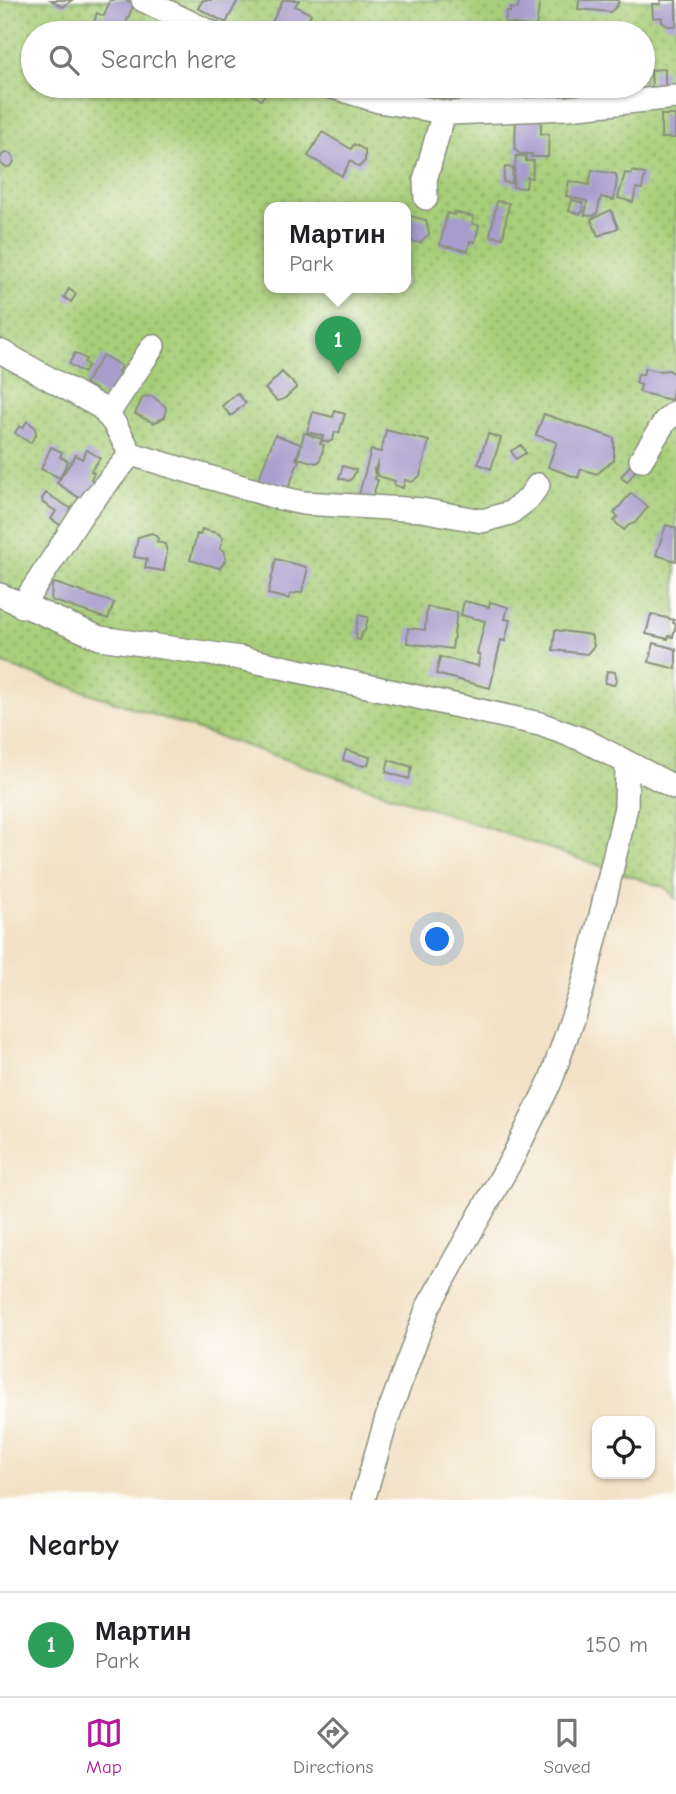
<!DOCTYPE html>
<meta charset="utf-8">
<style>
:root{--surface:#fff;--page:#f6f6f6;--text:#202124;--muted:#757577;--line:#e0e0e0;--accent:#b5179e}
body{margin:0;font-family:"Comic Neue",sans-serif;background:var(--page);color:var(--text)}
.controls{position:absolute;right:21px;bottom:21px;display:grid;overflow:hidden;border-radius:14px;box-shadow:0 2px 5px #0004}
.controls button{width:63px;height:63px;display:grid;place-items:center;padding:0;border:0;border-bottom:2px solid var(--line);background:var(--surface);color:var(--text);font:35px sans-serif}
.you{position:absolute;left:438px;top:940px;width:24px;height:24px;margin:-18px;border:5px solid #fff;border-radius:50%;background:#1a73e8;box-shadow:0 0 0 10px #1a73e833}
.badge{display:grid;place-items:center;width:46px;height:46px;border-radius:50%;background:var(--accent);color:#fff;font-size:23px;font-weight:700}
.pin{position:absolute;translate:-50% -58px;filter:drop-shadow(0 2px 4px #0008)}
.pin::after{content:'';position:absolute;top:37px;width:24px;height:21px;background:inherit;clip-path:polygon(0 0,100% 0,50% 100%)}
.popup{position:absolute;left:264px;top:202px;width:147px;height:91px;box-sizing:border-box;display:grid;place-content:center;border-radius:14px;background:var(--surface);filter:drop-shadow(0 2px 5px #0005);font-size:23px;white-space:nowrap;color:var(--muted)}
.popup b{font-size:26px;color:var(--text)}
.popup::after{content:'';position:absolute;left:50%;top:100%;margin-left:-14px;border:14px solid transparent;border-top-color:var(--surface)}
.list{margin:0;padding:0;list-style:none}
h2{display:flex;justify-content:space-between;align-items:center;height:91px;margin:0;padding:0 28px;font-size:30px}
h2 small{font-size:23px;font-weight:400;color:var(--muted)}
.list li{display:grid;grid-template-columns:46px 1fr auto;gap:21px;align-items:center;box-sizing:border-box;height:105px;padding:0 28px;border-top:2px solid var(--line)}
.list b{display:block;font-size:26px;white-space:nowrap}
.list p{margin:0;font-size:23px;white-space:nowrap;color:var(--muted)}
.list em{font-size:23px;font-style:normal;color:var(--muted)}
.icon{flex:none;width:38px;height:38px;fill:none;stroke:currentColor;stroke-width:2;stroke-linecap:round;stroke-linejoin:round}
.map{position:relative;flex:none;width:676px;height:1500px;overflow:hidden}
.search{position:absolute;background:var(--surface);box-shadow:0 2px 5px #0004;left:21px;right:21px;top:21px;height:77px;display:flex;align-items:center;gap:18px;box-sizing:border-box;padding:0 24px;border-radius:38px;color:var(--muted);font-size:26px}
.sheet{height:196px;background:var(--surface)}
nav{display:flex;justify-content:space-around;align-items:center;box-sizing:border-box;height:98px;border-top:2px solid var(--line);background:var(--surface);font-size:19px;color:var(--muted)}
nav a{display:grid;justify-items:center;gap:4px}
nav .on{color:var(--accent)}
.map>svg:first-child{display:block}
.grass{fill:url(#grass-dots);stroke:#638656;stroke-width:2;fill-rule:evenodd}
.building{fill:#a89ccd}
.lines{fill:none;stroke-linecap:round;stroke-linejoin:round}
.minor-casing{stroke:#898f7d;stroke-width:26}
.minor{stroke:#fff;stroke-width:23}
</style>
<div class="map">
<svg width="676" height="1500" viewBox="0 0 676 1500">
<defs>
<pattern id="grass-dots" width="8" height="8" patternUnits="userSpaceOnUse" patternTransform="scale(1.75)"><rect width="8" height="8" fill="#a7ce78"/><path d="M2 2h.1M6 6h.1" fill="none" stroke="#87a863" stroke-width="1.8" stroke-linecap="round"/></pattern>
</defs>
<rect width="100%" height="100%" fill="#fdfcf7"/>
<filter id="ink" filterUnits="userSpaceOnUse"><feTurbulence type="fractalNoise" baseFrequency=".0143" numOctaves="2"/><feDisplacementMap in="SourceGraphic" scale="14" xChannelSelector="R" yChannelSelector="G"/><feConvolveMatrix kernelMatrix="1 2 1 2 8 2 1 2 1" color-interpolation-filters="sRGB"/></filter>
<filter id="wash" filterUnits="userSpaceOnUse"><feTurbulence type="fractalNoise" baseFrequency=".00686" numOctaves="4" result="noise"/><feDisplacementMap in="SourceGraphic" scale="28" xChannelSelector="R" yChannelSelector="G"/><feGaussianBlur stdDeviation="1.57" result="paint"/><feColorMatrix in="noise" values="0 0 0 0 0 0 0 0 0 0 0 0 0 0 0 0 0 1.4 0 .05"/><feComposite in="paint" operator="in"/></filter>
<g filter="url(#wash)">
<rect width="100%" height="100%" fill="#f3e1c6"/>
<path class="grass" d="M0 0H676V899L666 888 0 663ZM33 33H643V86H33ZM270 208H406V288H270Z"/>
<g id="blocks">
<path class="building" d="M51 0H72L63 7Z
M110 0H125L134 3 125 26 122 25 119 33H106L92 28 97 13 104 16Z
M203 0H238L226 23 198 8Z
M283 0H299L295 6 311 14 301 33 267 32Z
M519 0H540L536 27 505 23 507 11 510 12V8L518 9Z
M579 0H619L617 6 610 12 578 9Z
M660 0H676V26H668L662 22V17L653 18 652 4H661Z
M665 69V88H652L651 70Z
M248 86H270L261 100 245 90Z
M494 86H522V91L518 97 498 95V91L493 90Z
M661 115H675V138H661Z
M516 116 541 117V134H549L548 157H531L532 154H520L515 150Z
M322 132 351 149 354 144 365 150V161L359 167 350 161 342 176 308 156Z
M0 160a7 7 0 1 1 14 0a7 7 0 1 1-14 0Z
M516 156H526V161H534L532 178 527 177 526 188 513 187Z
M505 167 513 168 512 183 503 182Z
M592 170 616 174 617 179 614 200 601 197 597 213 593 216 585 215 587 201 566 196 569 181 589 185Z
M632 171 645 174 642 189 636 188 633 202 618 198 625 173 632 174Z
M572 200 583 203V211L580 214 569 211Z
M497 201 509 203 503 238 490 236Z
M611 210 618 228 598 236 591 219Z
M454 212 474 217 472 224 479 225 475 242 470 241 468 251 440 245 447 213 454 215Z
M406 215 426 220 429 234 420 243 406 240Z
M69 289 76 294 71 302 64 297Z
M75 353 86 359 84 362 88 365 84 373 69 364Z
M103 355 121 366 118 372 122 375 110 399 85 383Z
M645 368 658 371 669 370 676 375 671 400 639 392 641 385 636 383 638 374 643 375Z
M282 372 297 387 284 399 277 401 265 389Z
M237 393 246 403 231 416 222 406Z
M152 396 166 407 165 417 154 423 135 414 143 397Z
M335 411 345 414 339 433 335 432 333 440 329 442 322 440 323 436 307 432 313 412 333 417Z
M544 414 614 438V460L597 474 581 469 578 478 548 467 557 442 536 435Z
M27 421 35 427 36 435 30 443 15 433 19 426 23 428Z
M386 430 429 441 420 476 412 482 405 480 403 488 394 485 395 481 378 476 376 472 378 460 375 470 374 468 375 479 378 480 371 502 358 498 371 450 381 452Z
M304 433 322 439 320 444 324 445 320 461 316 463 298 458Z
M488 434 501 438 491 469 478 464Z
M275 435 301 444 296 459 299 460 288 489 258 481Z
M521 445 526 453 516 459 511 451Z
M51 447 62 452 60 457 68 461 60 478 41 469Z
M87 450 100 458 91 471 94 473 91 479 100 484 87 503 57 483 76 455 82 459Z
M634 460 640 465 627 482 621 477Z
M343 466 356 470 353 477 349 481 339 478Z
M46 493 75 511 65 528 51 519 56 511 43 503 42 499Z
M631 493 648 507 635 523 629 525 624 530 614 521 618 517 614 513Z
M666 525 676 528V561L656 555Z
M202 529 219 534 223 538 220 549 224 550 226 559 220 568 190 560 197 534 200 535Z
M152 533 158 538 157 542 165 544 167 552 164 571 145 568 147 559 134 557 138 537Z
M276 559 306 567 307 572 302 592 290 594 289 599 268 594Z
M55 583 114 603 108 619 51 600 52 585Z
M464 601 489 607 490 602 508 607 505 619 510 620 505 641 501 640 490 688 436 674 440 657 478 666 480 655 477 654 485 621 461 615Z
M427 607 457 612 452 649 407 643 408 628 425 630Z
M651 614 674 620 673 623 676 624 673 637 669 636 668 639 646 634Z
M359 615 368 617 365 631 362 633 360 640 356 639 357 634 355 633Z
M555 630 591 635 594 646 587 654 553 650Z
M654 643 676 649V669L649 662Z
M607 671 615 672 617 680 614 685 605 683Z
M346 750 370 757 368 765 364 766 343 760Z
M389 760 412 767 409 779 386 772Z"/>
</g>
</g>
<g filter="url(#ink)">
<use href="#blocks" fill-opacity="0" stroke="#898f7d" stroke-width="2"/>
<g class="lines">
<g class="minor-casing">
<path id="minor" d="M143 0 212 33
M330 86 379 101 450 113 568 108 676 97
M426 198 425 180 444 112
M0 351 102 408 114 423 131 454 276 497 303 503 422 510 482 521 510 513 528 499 538 485
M107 415 153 346
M641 460 665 421 676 412
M0 595 100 638 240 658 540 724 584 740 676 788
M22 606 84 511 131 454
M363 1500 387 1418 428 1307 513 1157 551 1080 582 990 601 915 626 807 627 764"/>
</g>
<use href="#minor" class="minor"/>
</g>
</g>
</svg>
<div class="controls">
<button><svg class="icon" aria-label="locate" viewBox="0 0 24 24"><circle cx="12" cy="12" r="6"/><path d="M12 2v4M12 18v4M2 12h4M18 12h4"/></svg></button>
</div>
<div class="you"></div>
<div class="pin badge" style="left:338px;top:374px;background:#2e9e5b">1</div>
<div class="popup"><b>Мартин</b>Park</div>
<div class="search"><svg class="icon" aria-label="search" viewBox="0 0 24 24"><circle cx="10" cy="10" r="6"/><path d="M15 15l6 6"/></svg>Search here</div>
</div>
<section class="sheet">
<h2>Nearby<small></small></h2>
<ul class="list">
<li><span class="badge" style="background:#2e9e5b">1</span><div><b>Мартин</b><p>Park</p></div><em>150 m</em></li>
</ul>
</section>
<nav>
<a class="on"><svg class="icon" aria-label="map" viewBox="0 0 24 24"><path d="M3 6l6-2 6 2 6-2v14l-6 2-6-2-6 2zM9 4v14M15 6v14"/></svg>Map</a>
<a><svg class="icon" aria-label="directions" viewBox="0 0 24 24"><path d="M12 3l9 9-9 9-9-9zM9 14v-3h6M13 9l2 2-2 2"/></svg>Directions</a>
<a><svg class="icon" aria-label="saved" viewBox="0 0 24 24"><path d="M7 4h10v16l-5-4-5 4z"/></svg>Saved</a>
</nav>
